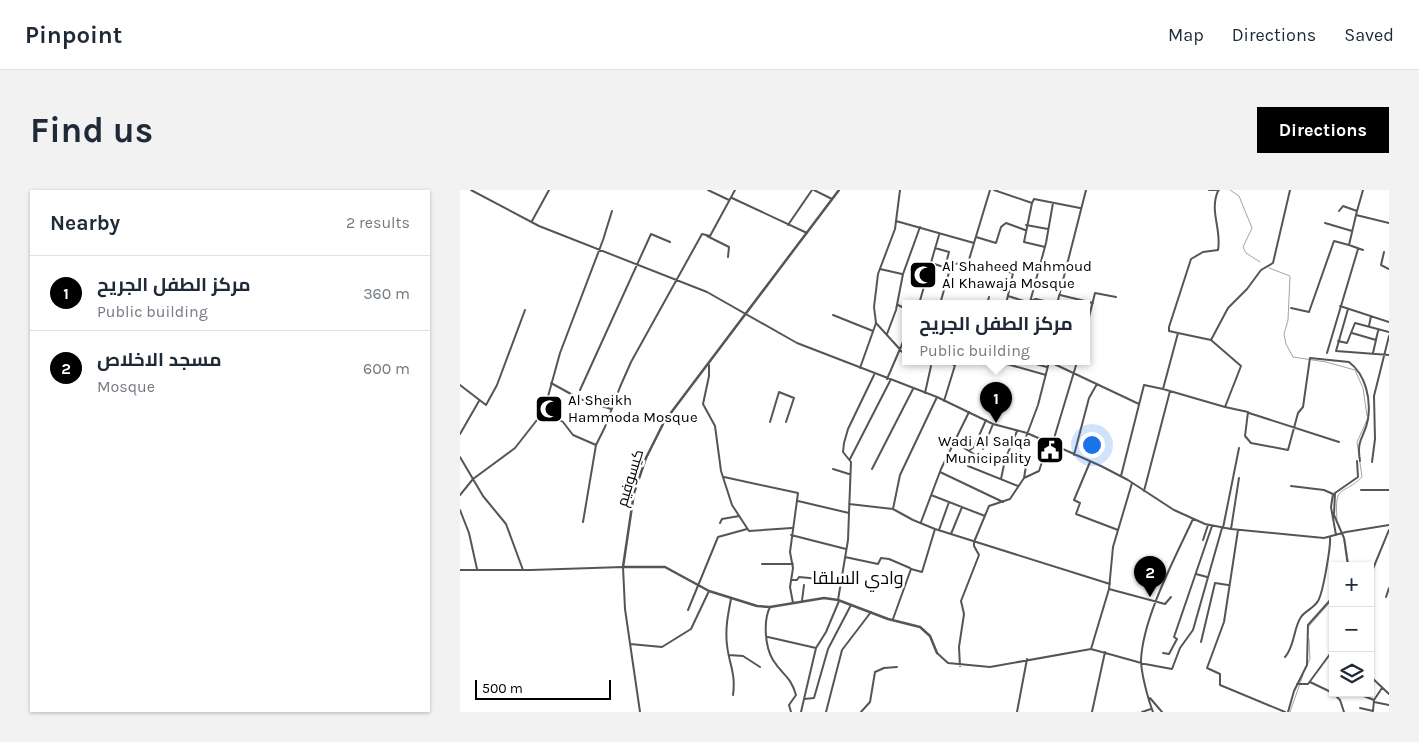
<!DOCTYPE html>
<meta charset="utf-8">
<style>
:root{--surface:#fff;--page:#f2f2f3;--text:#1f2937;--muted:#747a83;--line:#e0e1e3;--accent:#000}
body{margin:0;font-family:Karla,Cairo,sans-serif;background:var(--page);color:var(--text)}
.controls{position:absolute;right:15px;bottom:15px;display:grid;overflow:hidden;border-radius:0px;box-shadow:0 1px 4px #0004}
.controls button{width:45px;height:45px;display:grid;place-items:center;padding:0;border:0;border-bottom:1px solid var(--line);background:var(--surface);color:var(--text);font:25px sans-serif}
.scale{position:absolute;left:15px;bottom:12px;width:136px;box-sizing:border-box;padding-left:5px;border:2px solid #000;border-top:0;font-size:14px;line-height:18px;white-space:nowrap;color:#000;-webkit-text-stroke:4px #fff;paint-order:stroke}
.you{position:absolute;left:631px;top:254px;width:18px;height:18px;margin:-12px;border:4px solid #fff;border-radius:50%;background:#1a73e8;box-shadow:0 0 0 8px #1a73e833}
.badge{display:grid;place-items:center;width:32px;height:32px;border-radius:50%;background:var(--accent);color:#fff;font-size:16px;font-weight:700}
.pin{position:absolute;translate:-50% -41px;filter:drop-shadow(0 1px 2px #0008)}
.pin::after{content:'';position:absolute;top:26px;width:18px;height:15px;background:inherit;clip-path:polygon(0 0,100% 0,50% 100%)}
.popup{position:absolute;left:442px;top:110px;width:188px;height:65px;box-sizing:border-box;display:grid;place-content:center;border-radius:0px;background:var(--surface);filter:drop-shadow(0 1px 4px #0005);font-size:16px;white-space:nowrap;color:var(--muted)}
.popup b{font-size:19px;color:var(--text)}
.popup::after{content:'';position:absolute;left:50%;top:100%;margin-left:-10px;border:10px solid transparent;border-top-color:var(--surface)}
.list{margin:0;padding:0;list-style:none}
h2{display:flex;justify-content:space-between;align-items:center;height:65px;margin:0;padding:0 20px;font-size:21px}
h2 small{font-size:16px;font-weight:400;color:var(--muted)}
.list li{display:grid;grid-template-columns:32px 1fr auto;gap:15px;align-items:center;box-sizing:border-box;height:75px;padding:0 20px;border-top:1px solid var(--line)}
.list b{display:block;font-size:19px;white-space:nowrap}
.list p{margin:0;font-size:16px;white-space:nowrap;color:var(--muted)}
.list em{font-size:16px;font-style:normal;color:var(--muted)}
.icon{flex:none;width:28px;height:28px;fill:none;stroke:currentColor;stroke-width:2;stroke-linecap:round;stroke-linejoin:round}
.map{position:relative;flex:none;width:929px;height:522px;overflow:hidden;border-radius:0px}
header{display:flex;align-items:center;gap:30px;box-sizing:border-box;height:70px;padding:0 25px;background:var(--surface);border-bottom:1px solid var(--line)}
header strong{font-size:24px}
nav{display:flex;gap:28px;margin-inline-start:auto;font-size:18px}
.intro{display:flex;align-items:center;justify-content:space-between;box-sizing:border-box;height:120px;padding:0 30px}
h1{margin:0;font-size:35px}
.button{padding:12px 22px;border-radius:0px;background:var(--accent);color:#fff;font-size:18px;font-weight:700}
main{display:flex;gap:30px;padding:0 30px}
aside{flex:1;background:var(--surface);border-radius:0px;box-shadow:0 1px 4px #0004}
.map>svg:first-child{display:block}
.lines{fill:none;stroke-linecap:round;stroke-linejoin:round}
.stream{stroke:#a3a3a3;stroke-width:1}
.minor{stroke:#555;stroke-width:2}
.tertiary{stroke:#555;stroke-width:2.5}
.labels{text-anchor:middle;stroke-width:5;stroke-linejoin:round;paint-order:stroke}
.poi-label{font-size:15px;fill:#000;stroke:#fff;text-anchor:start}
.street-label{font-size:15px;fill:#000;stroke:#fff}
.quarter-label{font-size:18px;fill:#000;stroke:#fff}
</style>
<header>
<strong>Pinpoint</strong>
<nav><a>Map</a><a>Directions</a><a>Saved</a></nav>
</header>
<div class="intro"><h1>Find us</h1><a class="button">Directions</a></div>
<main>
<aside>
<h2>Nearby<small>2 results</small></h2>
<ul class="list">
<li><span class="badge">1</span><div><b>مركز الطفل الجريح</b><p>Public building</p></div><em>360 m</em></li>
<li><span class="badge">2</span><div><b>مسجد الاخلاص</b><p>Mosque</p></div><em>600 m</em></li>
</ul>
</aside>
<div class="map">
<svg width="929" height="522" viewBox="0 0 929 522">
<rect width="100%" height="100%" fill="#fff"/>
<g class="lines">
<path class="stream" d="M770 0 779 6 792 38 783 57 786 63 800 72
M809 78 830 86 828 130 824 144 826 154 833 167 866 172 895 180 903 198 907 226
M877 329C874 293 883 306 902 287L897 252 907 230
M885 350 889 376
M849 436 873 409
M847 475 850 469 849 449
M830 522 843 485"/>
<path class="minor" d="M11 0 79 36 247 102 337 153 477 207 533 234 567 243 641 276 668 290 714 320 745 334 771 339 864 348 886 342 929 335
M248 0 269 10
M354 0 372 9
M534 0 572 13 574 9 620 18
M749 0H759
M830 0 813 73 801 80 787 99 768 118 751 150 781 176 765 217 788 222 785 246 791 253 828 260 838 223 843 217 850 168 889 172C906 185 911 209 908 229 905 248 896 247 900 271
M272 8 347 43
M572 13 564 52 585 57
M879 21 883 16 897 21 903 0
M897 21 896 25 929 33
M896 25 889 55 903 60
M72 31 89 0
M436 31 514 53
M865 33 892 41
M328 35 352 0
M566 35 588 39
M247 46 269 57 268 67
M516 47 536 53 541 37 546 33 565 40
M475 58 489 62 485 77
M924 62 921 75 929 79
M471 73 490 79 480 114
M509 73 553 83 546 114
M492 74 508 73 530 0
M420 79 442 84
M600 105 633 113
M548 106 567 112 576 109 597 114
M570 112 586 53 593 13
M459 114 479 45
M527 114 529 107
M597 114 626 0
M438 115 446 119
M880 116 929 132
M831 118 849 122 874 51 889 55
M888 119 876 161 929 165
M373 125 413 141
M416 133 446 166
M909 136 911 126
M626 139 635 103 656 107
M718 143 751 150
M892 143 916 150
M427 144 436 120 443 84 460 37
M878 151 887 153 895 133 929 142
M867 163 898 59
M913 163 918 141
M484 172 495 175
M540 172 586 185
M569 172 587 177
M590 172 679 214
M249 175V186L243 214 255 236 261 281 272 315 289 341 332 338
M400 178 416 133 414 117 418 84 435 39 440 0
M427 189 446 145
M91 193 120 209 151 219
M0 195 26 215 37 195 65 120
M703 199 765 217
M120 200 191 44 210 52
M465 203 471 176
M484 211 496 172
M84 221 103 232 113 245 136 255
M789 223 879 252
M310 232 319 202 334 208 326 232
M0 244 19 211
M494 252 514 264 508 276 558 296
M592 255 617 172
M523 259 533 234
M510 260 514 257 526 230
M614 265 629 208 637 194
M0 267 23 306 46 334 63 380
M390 269 430 191
M630 272 614 310 620 313 616 324 658 340
M912 272 915 249 914 206 929 146
M373 279 389 284
M412 279 453 199
M480 282 543 312
M661 286 684 195 703 199 718 143 709 141V137L731 69 743 62 758 60C762 40 749 21 758 1
M264 287 338 303 330 362 333 378 330 397 333 413
M564 288 579 281 588 254
M541 289 545 270 557 241
M831 296 864 300 873 304 871 317 876 345
M901 300H929
M684 301 710 201
M0 305 13 289 55 258 84 221 100 163 143 50 152 21
M471 305 525 326
M338 311 389 323
M389 314 433 319 453 330 475 339 462 382 451 379 433 429
M433 319 440 285 477 207
M0 320 9 343 17 379
M123 332 136 255 145 237 160 197 171 172 242 44 250 46 275 0
M461 332 481 279 509 222
M260 333 262 329 279 326
M763 338 779 258
M475 339 650 394
M771 339 779 288
M479 340 489 312
M778 340 764 432 747 478 760 484V495L825 522
M491 344 502 317
M331 345 386 359
M743 350 748 335
M385 367 418 374 421 368 429 369 450 378
M302 374H333
M888 376 884 348 874 325 875 303 898 287 897 271
M0 380H71L163 377 165 419 180 522
M736 384 747 387
M910 386 929 340
M332 390H337L339 387 381 391
M649 399 705 414 711 407
M926 407 929 398
M271 409C268 424 265 439 267 455 269 474 276 483 273 505
M378 410 388 350 389 323 391 272 383 262 384 253 388 239 414 185
M342 411 344 395
M310 417C303 431 305 457 313 470 323 486 330 485 336 505L329 515 331 522
M228 420 258 347 287 339
M308 447 356 458 366 442 379 411
M741 452 755 393 768 395
M170 454 202 457 231 439 249 401
M631 459 649 399 653 357 672 293
M477 463 488 473 530 477 631 459 685 474 712 479 720 458 733 440 762 338
M703 463 709 464 717 449 714 447 752 336
M269 465 283 466 300 477
M825 467C835 456 833 439 841 427 845 421 854 418 858 411 863 403 871 356 870 347
M500 476 499 457 504 424 501 411 519 365 514 356V352L529 316 550 309 564 288 566 276 557 271 578 215 589 172
M910 486 929 504
M850 492 873 503
M837 494H848L873 460
M873 503 880 510 884 522
M901 505 914 510
M690 508 702 522
M344 509 356 458
M914 512 929 515
M900 518 913 521 914 510 922 498
M341 522 344 509 354 508 368 459 391 415
M366 522 382 460 411 422
M401 522 410 512 415 482 424 478 437 477
M557 522 567 469
M632 522 645 462
M682 522 691 519
M693 522C688 509 681 483 681 470 683 427 715 368 733 329
M828 522 834 501 847 475 848 435 873 407"/>
<path class="tertiary" d="M379 0 204 232 186 268 174 303 163 377H205L249 401 297 416 310 417 364 408 378 410 428 429 460 437 470 446 477 463"/>
</g>
<defs>
<g id="mosque-square" transform="scale(1.4375)"><rect x="-9" y="-9" width="18" height="18" rx="4" fill="#000" stroke="#fff"/><path d="M3.5-4.9A6 6 0 1 0 3.5 4.9A5 5 0 1 1 3.5-4.9Z" fill="#fff"/></g>
<g id="civic-square" transform="scale(1.4375)"><rect x="-9" y="-9" width="18" height="18" rx="4" fill="#000" stroke="#fff"/><path d="M-.6-6.5H3V-4.5H.6V-3L4-1V1h2V6H-6V1h2V-1L-.6-3ZM-1.2 2.5V6h2.4V2.5Z" fill="#fff"/></g>
</defs>
<g fill-rule="evenodd">
<use href="#mosque-square" x="463" y="85"/>
<use href="#mosque-square" x="89" y="219"/>
<use href="#civic-square" x="590" y="260"/>
</g>
<g class="labels">
<g class="poi-label">
<text x="482" y="81">Al Shaheed Mahmoud<tspan x="482" dy="17">Al Khawaja Mosque</tspan></text>
<text x="108" y="215">Al Sheikh<tspan x="108" dy="17">Hammoda Mosque</tspan></text>
<text x="571" y="256" text-anchor="end">Wadi Al Salqa<tspan x="571" dy="17">Municipality</tspan></text>
</g>
<g class="street-label">
<text transform="translate(170 288) rotate(-73)" y="5">كيسوفيم</text>
</g>
<g class="quarter-label">
<text x="398" y="394">وادي السلقا</text>
</g>
</g>
</svg>
<div class="controls">
<button>+</button>
<button>−</button>
<button><svg class="icon" aria-label="layers" viewBox="0 0 24 24"><path d="M12 4l9 5-9 5-9-5zM3 14l9 5 9-5"/></svg></button>
</div>
<div class="scale">500 m</div>
<div class="you"></div>
<div class="pin badge" style="left:536px;top:233px">1</div>
<div class="popup"><b>مركز الطفل الجريح</b>Public building</div>
<div class="pin badge" style="left:690px;top:407px">2</div>
</div>
</main>
